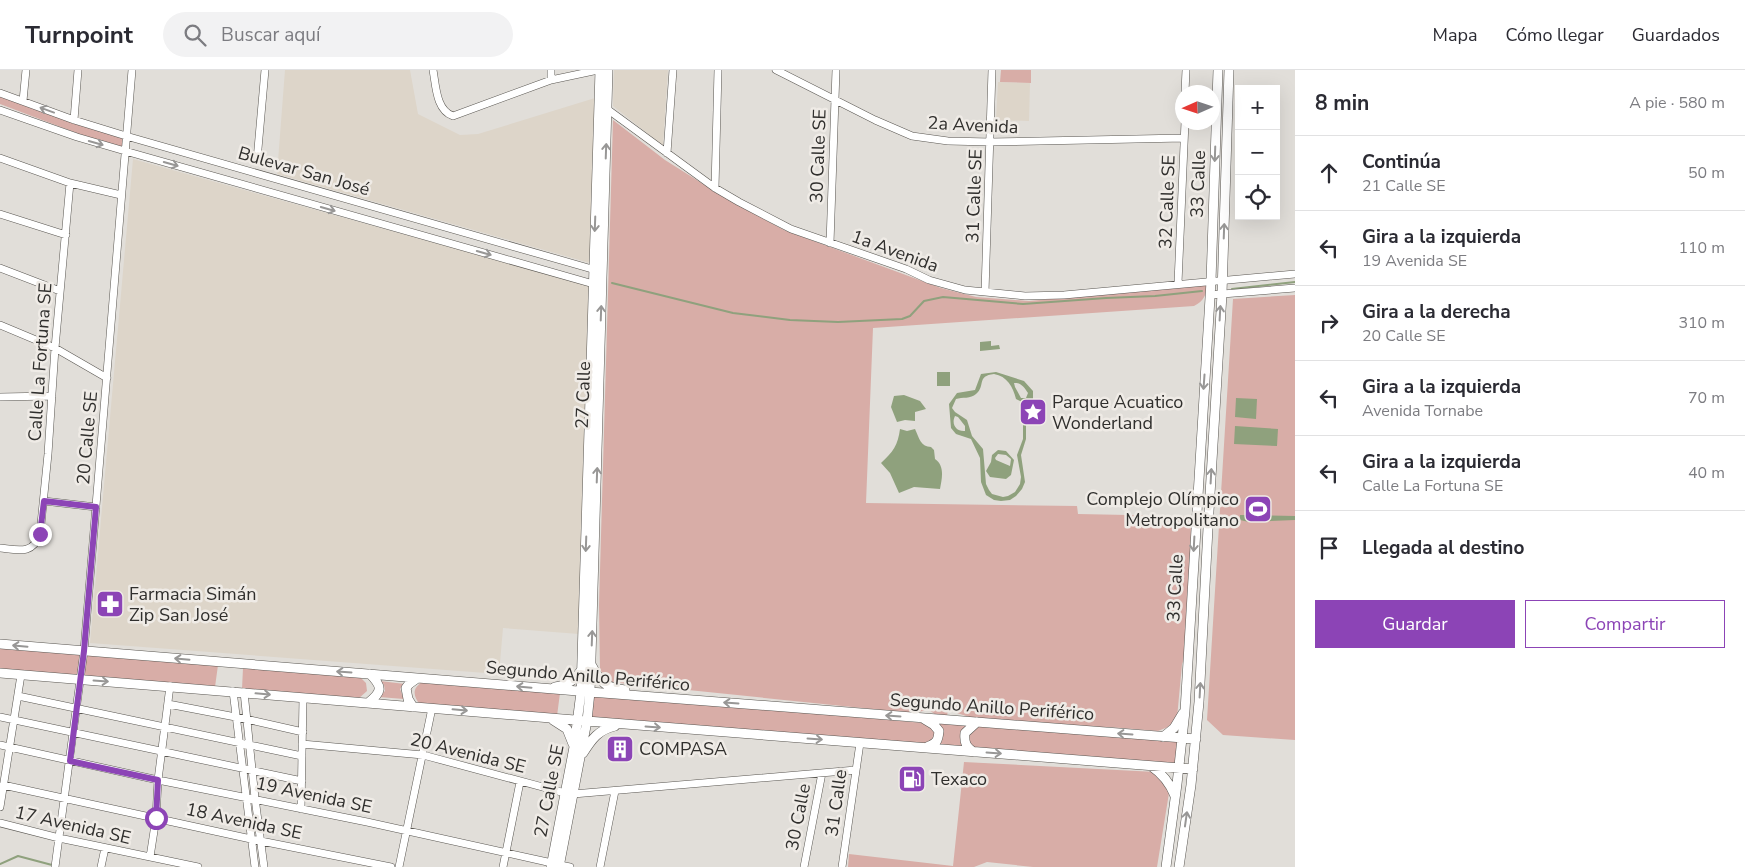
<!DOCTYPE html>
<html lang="es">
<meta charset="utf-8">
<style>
:root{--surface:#fff;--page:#f2f2f3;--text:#2b2b33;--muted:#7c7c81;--line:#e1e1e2;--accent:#8c44b6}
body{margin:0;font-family:"Nunito Sans",sans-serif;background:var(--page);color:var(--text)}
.controls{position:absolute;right:15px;top:15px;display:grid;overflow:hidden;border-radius:0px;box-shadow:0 5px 20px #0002}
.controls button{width:45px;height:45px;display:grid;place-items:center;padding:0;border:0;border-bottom:1px solid var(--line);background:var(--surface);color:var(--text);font:25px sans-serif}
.compass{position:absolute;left:1175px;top:15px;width:45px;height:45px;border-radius:50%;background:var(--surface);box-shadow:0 5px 20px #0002;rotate:267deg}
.stop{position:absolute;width:15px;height:15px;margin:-11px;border:4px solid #8c44b6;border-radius:50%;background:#fff}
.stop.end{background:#8c44b6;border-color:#fff;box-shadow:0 1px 5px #0008}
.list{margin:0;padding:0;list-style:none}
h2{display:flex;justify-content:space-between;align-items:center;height:65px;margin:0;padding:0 20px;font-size:21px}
h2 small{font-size:16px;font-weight:400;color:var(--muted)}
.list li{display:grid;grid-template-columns:32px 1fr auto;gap:15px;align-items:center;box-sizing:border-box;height:75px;padding:0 20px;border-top:1px solid var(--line)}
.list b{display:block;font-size:19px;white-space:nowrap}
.list p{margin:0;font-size:16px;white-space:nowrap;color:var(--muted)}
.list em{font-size:16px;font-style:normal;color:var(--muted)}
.actions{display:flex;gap:10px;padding:15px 20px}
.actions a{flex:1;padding:11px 0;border:1px solid var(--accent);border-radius:0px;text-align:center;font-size:18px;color:var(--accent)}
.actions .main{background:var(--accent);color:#fff}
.icon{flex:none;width:28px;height:28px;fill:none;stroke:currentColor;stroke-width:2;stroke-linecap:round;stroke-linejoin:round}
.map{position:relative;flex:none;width:1295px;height:797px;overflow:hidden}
header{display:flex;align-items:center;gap:30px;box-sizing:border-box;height:70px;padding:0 25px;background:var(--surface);border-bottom:1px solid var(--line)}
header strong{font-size:24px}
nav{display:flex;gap:28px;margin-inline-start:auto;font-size:18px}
.search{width:350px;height:45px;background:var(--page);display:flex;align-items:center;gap:12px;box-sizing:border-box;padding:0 18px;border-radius:28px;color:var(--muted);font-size:19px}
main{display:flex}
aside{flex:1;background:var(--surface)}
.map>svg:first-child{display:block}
.built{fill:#ddd5c9}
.green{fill:#d8ada7}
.water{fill:#8fa17d;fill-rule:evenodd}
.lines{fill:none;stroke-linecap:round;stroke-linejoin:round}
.stream{stroke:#8fa17d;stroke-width:2}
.minor-casing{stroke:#595651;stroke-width:8}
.major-casing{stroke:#595651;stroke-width:10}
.minor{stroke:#fff;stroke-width:7}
.major{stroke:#fff;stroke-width:9}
.oneway{stroke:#989796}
.route{stroke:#8c44b6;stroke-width:6}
.labels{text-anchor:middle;stroke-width:5;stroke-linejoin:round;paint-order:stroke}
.street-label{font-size:18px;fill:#302f2d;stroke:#efebe6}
.poi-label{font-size:18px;fill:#302f2d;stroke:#efebe6;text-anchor:start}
</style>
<header>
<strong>Turnpoint</strong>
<div class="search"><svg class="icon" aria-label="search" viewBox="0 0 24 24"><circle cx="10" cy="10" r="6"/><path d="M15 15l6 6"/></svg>Buscar aquí</div>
<nav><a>Mapa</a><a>Cómo llegar</a><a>Guardados</a></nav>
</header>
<main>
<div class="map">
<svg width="1295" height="797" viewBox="0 0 1295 797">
<rect width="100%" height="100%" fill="#e1ded9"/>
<path class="built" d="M285 0H410L418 44 460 65 478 64 595 28 590 193 277 104Z
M614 0H668L663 76 613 36Z
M998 12 1030 13 1029 51 996 50Z
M133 89 590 216 579 564 503 558 499 604 90 573Z"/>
<path class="green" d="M1001 0H1031V13L1000 12Z
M0 21 126 67 124 81 0 34Z
M613 50 665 90 727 129 784 160 941 218 976 227 1029 231 1208 214C1206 225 1204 231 1194 236L873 258 866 433 1077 436 1078 444 1178 446 1187 447 1191 452 1189 541 1187 543 1186 584 1182 594 1177 648 1168 657 1158 661 1109 657 1088 658 969 647 948 640 947 646 936 645 929 640 911 643 610 612 600 600 599 535Z
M1295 225V670L1223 665 1207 650 1233 229Z
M0 574 83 582 79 609 0 602Z
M86 585 218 595 215 617 84 607Z
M243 598 360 607 366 613 367 621 358 629 242 619Z
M380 611 405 614 400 619 404 629 379 627 385 621 384 615Z
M422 612 560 623 557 646 420 635C413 625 412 619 422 612Z
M590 623 923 653 934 660 936 668 925 676 587 651Z
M933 652 970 656 968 681 932 678 939 670Z
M977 655 1182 669 1179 696 968 678 966 664Z
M964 692 1156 702 1169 723 1157 797H1033L987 792 974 797H848L849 784 953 796Z"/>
<path class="water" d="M991 271V276L999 275 1000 279 980 281V272Z
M937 302H950V316H937Z
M996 302 1024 311 1033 321V340L1032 346 1026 355V369L1021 385 1025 412 1022 419 1016 426 1010 430 1001 431 994 430 986 425 981 412 980 388 971 369 956 364 951 358 949 334 957 323 975 320 981 304ZM994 304C1007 306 1013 317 1016 329L1028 335 1029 337 1023 349V369L1017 385 1021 407 1020 414 1015 422 1008 426 1003 427 992 424 989 420 986 414 983 379 972 366 967 350 955 342 952 338 956 329C962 327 971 329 976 324 986 316 976 306 994 304ZM1014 313C1021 312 1025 318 1028 323L1026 328H1021L1015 317ZM955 346 958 347 965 356V361C956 362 951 354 955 346Z
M904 325 920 331 926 339 915 342V351L905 350 897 352 891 337 894 326Z
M1236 328 1257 329 1256 349 1235 347Z
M1235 356 1278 359 1277 376 1234 374Z
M900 359 907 361 915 359C919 368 921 377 931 377L934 380 935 389C945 396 942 408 940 419L914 417 899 423 890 403 881 393C893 382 898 375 900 359Z
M998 380 1006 381 1014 390 1011 405 1006 409 990 407 986 401 991 392 992 385ZM998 384 1006 385 1011 389 1010 396 996 390 995 388Z
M1240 445 1295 446V450L1249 452 1240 450Z"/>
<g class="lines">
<path class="stream" d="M612 213 733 243 790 250 838 252 902 249 910 246 924 231 943 227 1023 234 1106 228 1155 226 1202 221
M1232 219 1295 212
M0 794 18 786 52 795"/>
<g class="minor-casing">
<path id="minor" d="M433 0C436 16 436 40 453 46L551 10 598 0
M776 0 875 50 912 66 948 71 990 72 1184 68
M551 10V0
M1185 22 1186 0
M0 23 74 50 126 66 599 201
M23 31 26 0
M607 39 715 118 739 132 791 159 906 199 929 210 965 220 1025 226 1064 225 1295 204
M0 40 77 67 125 81 597 215
M74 50 78 0
M667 83 673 0
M0 88 70 113 121 125
M257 90 265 0
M715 118 718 0
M0 144 66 165
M830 173 836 0
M0 198 60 221
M1178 213 1185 52
M985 222 992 0
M1210 225 1295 218
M0 255 55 278 107 308
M0 327 52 326
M44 431 96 437
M0 478C18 480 33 485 40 464L48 384 55 278 70 113
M233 621 255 797
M244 622 255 728 264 797
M18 626 302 686
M168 634 246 649 303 662
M0 647 302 711
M302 674 423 685 565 723
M0 675 158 710 367 752 552 793
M3 715 251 769 391 797
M573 724 856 700
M0 737 21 605
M301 739 303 628
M0 753 59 768 198 797
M150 787 156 748 158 710 170 616
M560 795 570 797
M55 797 84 581 132 0
M101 797 105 778
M399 797 432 638
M503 797 520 712
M600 797 615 721
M804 797 822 703
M842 797 860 673"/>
</g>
<g class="major-casing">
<path id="major" d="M0 574 590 622 1196 669
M592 596C601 614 606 617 625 620
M0 603 587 651 1193 699
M555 617C568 615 575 610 582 599
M368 633C382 622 383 617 370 604
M413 637 408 629 406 618 409 614 416 609
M924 649 934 655 939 661C938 671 937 673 927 677
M553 650 567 659 573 674
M1163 667 1174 658 1183 643
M974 682C966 677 964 673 965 663L977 652
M583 683C592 669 598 660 615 656
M1151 696C1163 704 1170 713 1175 726
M551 797 574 677 581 622 600 0
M559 797 587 651 590 622 608 0
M1166 797 1177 714 1185 641 1211 211 1218 0
M1179 797 1191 715 1199 632 1208 458 1222 224 1229 0"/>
</g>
<use href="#minor" class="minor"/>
<use href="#major" class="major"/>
</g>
<defs><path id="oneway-shaft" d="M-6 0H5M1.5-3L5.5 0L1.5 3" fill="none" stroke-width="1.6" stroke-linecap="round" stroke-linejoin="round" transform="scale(1.25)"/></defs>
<g class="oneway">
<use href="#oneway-shaft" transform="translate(47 40) rotate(-160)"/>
<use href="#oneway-shaft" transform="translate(96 73) rotate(16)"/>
<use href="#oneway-shaft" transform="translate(606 81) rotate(-88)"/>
<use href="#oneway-shaft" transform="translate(1215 84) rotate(92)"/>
<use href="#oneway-shaft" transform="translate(171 94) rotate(16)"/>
<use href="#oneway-shaft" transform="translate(328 139) rotate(16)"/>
<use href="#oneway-shaft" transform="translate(595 154) rotate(92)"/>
<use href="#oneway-shaft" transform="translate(1224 161) rotate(-88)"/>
<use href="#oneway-shaft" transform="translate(484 183) rotate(16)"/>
<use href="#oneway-shaft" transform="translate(601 243) rotate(-88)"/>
<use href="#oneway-shaft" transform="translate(1220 243) rotate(-87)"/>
<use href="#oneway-shaft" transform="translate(1204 312) rotate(94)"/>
<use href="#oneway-shaft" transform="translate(597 405) rotate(-88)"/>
<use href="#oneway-shaft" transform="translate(1211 406) rotate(-87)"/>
<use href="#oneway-shaft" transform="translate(586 474) rotate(92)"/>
<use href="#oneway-shaft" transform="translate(1194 474) rotate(93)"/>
<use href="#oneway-shaft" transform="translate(592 568) rotate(-88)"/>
<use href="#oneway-shaft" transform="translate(20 576) rotate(-175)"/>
<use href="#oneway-shaft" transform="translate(182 589) rotate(-175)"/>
<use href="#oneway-shaft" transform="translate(344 602) rotate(-176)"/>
<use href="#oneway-shaft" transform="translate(101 611) rotate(4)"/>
<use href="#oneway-shaft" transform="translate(524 617) rotate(-175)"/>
<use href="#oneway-shaft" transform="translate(1200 620) rotate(-87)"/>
<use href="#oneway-shaft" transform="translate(263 624) rotate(5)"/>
<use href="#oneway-shaft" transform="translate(731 633) rotate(-176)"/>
<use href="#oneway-shaft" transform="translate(460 640) rotate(5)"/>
<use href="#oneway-shaft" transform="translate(893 646) rotate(-176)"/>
<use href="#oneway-shaft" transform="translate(653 657) rotate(4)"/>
<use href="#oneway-shaft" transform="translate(1125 664) rotate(-176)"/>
<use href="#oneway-shaft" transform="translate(815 669) rotate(4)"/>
<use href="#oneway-shaft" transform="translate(994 683) rotate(4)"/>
<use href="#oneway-shaft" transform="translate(1186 749) rotate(-82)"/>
</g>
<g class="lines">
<path class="route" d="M40 464 44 431 96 437 84 581 70 691 158 710 156 748"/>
</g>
<defs>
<g id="sight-square" transform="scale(1.4375)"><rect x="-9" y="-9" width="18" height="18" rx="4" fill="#8c44b6" stroke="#efebe6"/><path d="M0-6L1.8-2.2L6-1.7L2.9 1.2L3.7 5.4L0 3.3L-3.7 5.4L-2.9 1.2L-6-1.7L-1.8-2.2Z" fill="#fff"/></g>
<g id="stadium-square" transform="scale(1.4375)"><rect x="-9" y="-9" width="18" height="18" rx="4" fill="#8c44b6" stroke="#efebe6"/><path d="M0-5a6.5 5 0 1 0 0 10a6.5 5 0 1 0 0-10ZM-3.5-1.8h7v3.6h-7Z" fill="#fff"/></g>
<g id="pharmacy-square" transform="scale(1.4375)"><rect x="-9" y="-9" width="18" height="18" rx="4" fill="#8c44b6" stroke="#efebe6"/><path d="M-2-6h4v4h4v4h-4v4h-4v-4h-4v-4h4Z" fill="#fff"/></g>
<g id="building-square" transform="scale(1.4375)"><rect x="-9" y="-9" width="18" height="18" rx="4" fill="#8c44b6" stroke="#efebe6"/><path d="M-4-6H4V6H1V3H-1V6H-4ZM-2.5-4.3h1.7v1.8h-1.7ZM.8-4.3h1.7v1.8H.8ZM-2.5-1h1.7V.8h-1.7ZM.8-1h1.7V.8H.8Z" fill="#fff"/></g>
<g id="fuel-square" transform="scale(1.4375)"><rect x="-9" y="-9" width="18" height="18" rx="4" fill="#8c44b6" stroke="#efebe6"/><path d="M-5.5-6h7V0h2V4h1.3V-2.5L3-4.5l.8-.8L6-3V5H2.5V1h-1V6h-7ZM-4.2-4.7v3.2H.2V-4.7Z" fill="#fff"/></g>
</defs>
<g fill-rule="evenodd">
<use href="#sight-square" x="1033" y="342"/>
<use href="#stadium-square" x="1258" y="439"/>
<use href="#pharmacy-square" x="110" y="534"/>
<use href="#building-square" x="620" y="679"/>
<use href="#fuel-square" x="912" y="709"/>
</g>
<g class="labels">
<g class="street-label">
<text transform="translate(973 55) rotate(3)" y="6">2a Avenida</text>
<text transform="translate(818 86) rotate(-88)" y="6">30 Calle SE</text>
<text transform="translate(304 101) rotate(16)" y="6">Bulevar San José</text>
<text transform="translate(1198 114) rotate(-88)" y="6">33 Calle</text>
<text transform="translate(974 126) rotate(-88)" y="6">31 Calle SE</text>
<text transform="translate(1167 132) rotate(-88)" y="6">32 Calle SE</text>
<text transform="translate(895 181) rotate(20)" y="6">1a Avenida</text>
<text transform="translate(40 292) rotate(-86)" y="6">Calle La Fortuna SE</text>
<text transform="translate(583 325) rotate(-88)" y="6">27 Calle</text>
<text transform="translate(87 368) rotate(-85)" y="6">20 Calle SE</text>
<text transform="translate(1175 518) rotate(-87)" y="6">33 Calle</text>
<text transform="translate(588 606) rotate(5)" y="6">Segundo Anillo Periférico</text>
<text transform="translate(992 637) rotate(4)" y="6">Segundo Anillo Periférico</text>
<text transform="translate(468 683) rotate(14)" y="6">20 Avenida SE</text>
<text transform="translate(549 721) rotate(-79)" y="6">27 Calle SE</text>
<text transform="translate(314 725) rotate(12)" y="6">19 Avenida SE</text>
<text transform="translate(836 733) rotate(-82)" y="6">31 Calle</text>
<text transform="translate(798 747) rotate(-79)" y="6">30 Calle</text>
<text transform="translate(244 751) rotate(12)" y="6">18 Avenida SE</text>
<text transform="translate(73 755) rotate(13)" y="6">17 Avenida SE</text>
</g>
<g class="poi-label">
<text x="1052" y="338">Parque Acuatico<tspan x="1052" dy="21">Wonderland</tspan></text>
<text x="1239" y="435" text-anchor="end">Complejo Olímpico<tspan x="1239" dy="21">Metropolitano</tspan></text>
<text x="129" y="530">Farmacia Simán<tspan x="129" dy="21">Zip San José</tspan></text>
<text x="639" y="685">COMPASA</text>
<text x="931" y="715">Texaco</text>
</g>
</g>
</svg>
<div class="controls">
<button>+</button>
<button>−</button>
<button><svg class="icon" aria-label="locate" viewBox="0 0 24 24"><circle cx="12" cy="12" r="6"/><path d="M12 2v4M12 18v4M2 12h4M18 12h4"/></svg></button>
</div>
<svg class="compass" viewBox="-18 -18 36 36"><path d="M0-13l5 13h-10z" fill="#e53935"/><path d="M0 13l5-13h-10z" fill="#7c7c81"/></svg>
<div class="stop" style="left:156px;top:748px"></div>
<div class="stop end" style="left:40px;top:464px"></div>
</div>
<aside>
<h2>8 min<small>A pie · 580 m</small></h2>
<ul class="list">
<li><svg class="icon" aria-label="ahead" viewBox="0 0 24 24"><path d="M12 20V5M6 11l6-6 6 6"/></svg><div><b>Continúa</b><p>21 Calle SE</p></div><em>50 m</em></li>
<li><svg class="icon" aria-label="left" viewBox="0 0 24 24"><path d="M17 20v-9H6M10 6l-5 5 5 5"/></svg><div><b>Gira a la izquierda</b><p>19 Avenida SE</p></div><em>110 m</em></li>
<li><svg class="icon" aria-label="right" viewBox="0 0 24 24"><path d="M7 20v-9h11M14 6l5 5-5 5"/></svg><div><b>Gira a la derecha</b><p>20 Calle SE</p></div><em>310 m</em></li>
<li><svg class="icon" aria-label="left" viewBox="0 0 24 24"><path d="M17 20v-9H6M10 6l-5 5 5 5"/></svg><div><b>Gira a la izquierda</b><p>Avenida Tornabe</p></div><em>70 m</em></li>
<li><svg class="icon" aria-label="left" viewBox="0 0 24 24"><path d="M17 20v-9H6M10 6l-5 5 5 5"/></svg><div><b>Gira a la izquierda</b><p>Calle La Fortuna SE</p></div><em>40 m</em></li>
<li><svg class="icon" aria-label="arrive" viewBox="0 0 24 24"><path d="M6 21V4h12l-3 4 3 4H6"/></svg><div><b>Llegada al destino</b></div></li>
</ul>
<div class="actions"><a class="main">Guardar</a><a>Compartir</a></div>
</aside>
</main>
